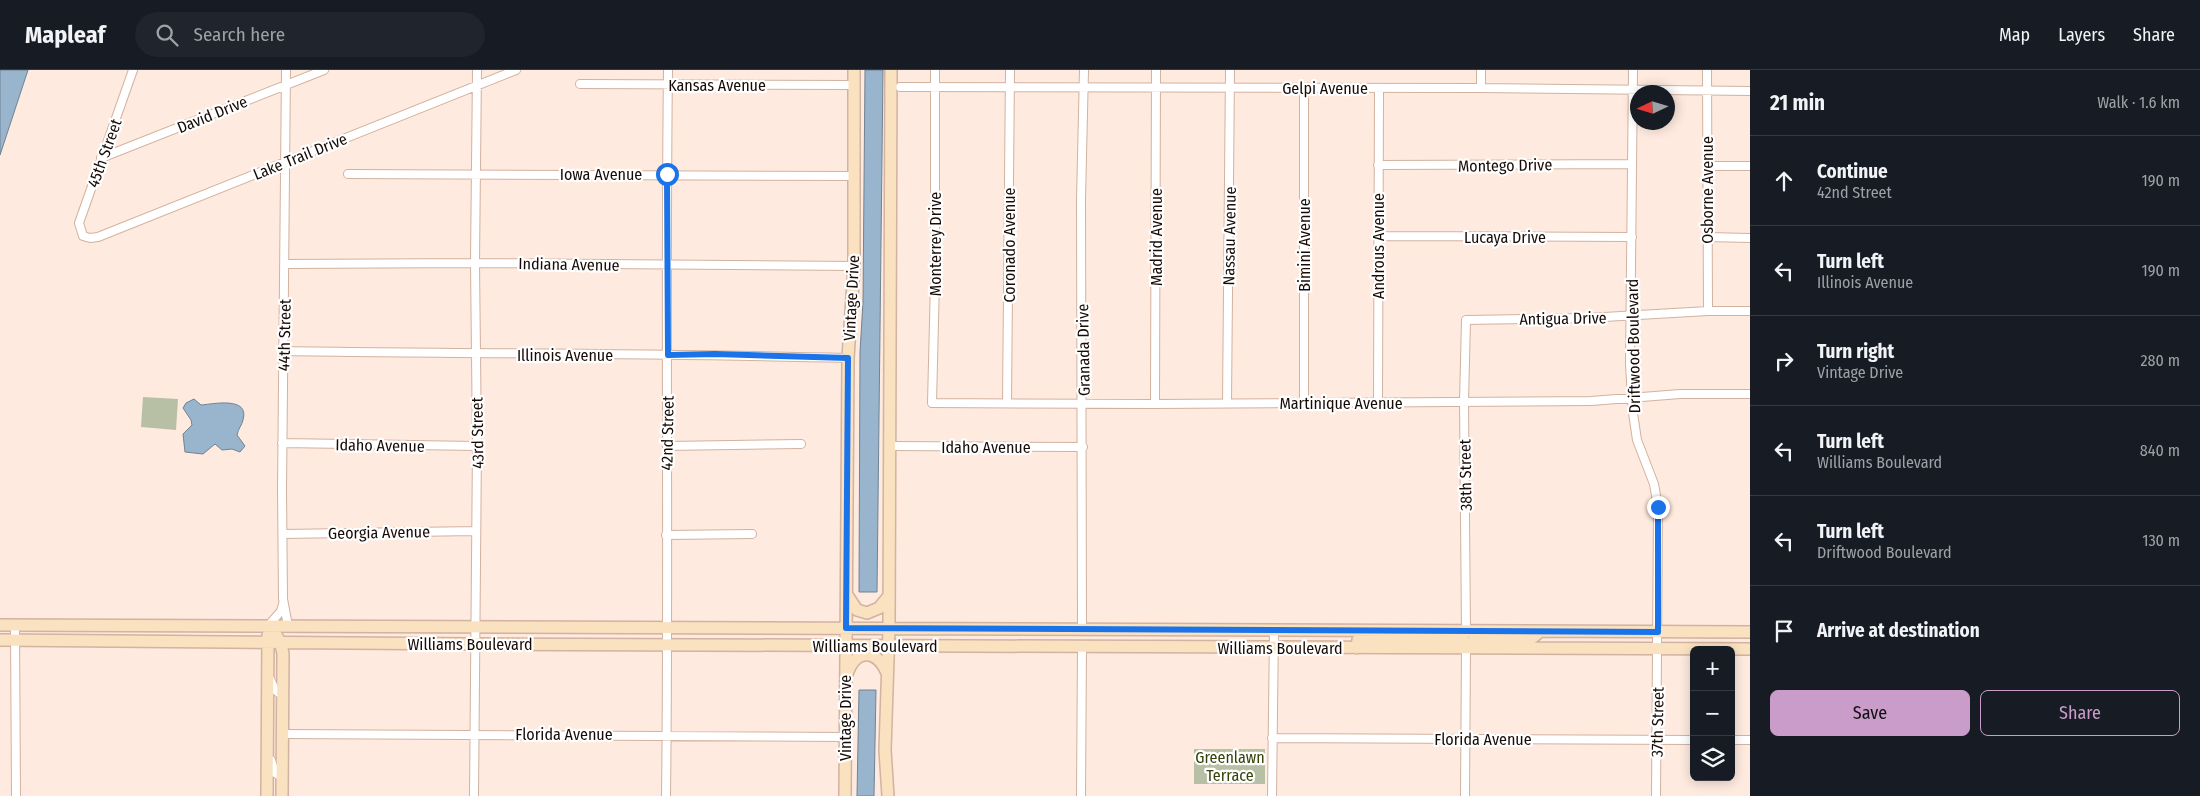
<!DOCTYPE html>
<meta charset="utf-8">
<style>
:root{--surface:#171b24;--page:#20242c;--text:#f1f3f6;--muted:#9ea1a6;--line:#363941;--accent:#ca9cc9}
body{margin:0;font-family:"Fira Sans Condensed",sans-serif;background:var(--page);color:var(--text)}
.controls{position:absolute;right:15px;bottom:15px;display:grid;overflow:hidden;border-radius:8px;box-shadow:0 2px 12px #0003}
.controls button{width:45px;height:45px;display:grid;place-items:center;padding:0;border:0;border-bottom:1px solid var(--line);background:var(--surface);color:var(--text);font:25px sans-serif}
.compass{position:absolute;left:1630px;top:15px;width:45px;height:45px;border-radius:50%;background:var(--surface);box-shadow:0 2px 12px #0003;rotate:266deg}
.stop{position:absolute;width:15px;height:15px;margin:-11px;border:4px solid #1a73e8;border-radius:50%;background:#fff}
.stop.end{background:#1a73e8;border-color:#fff;box-shadow:0 1px 5px #0008}
.list{margin:0;padding:0;list-style:none}
h2{display:flex;justify-content:space-between;align-items:center;height:65px;margin:0;padding:0 20px;font-size:21px}
h2 small{font-size:16px;font-weight:400;color:var(--muted)}
.list li{display:grid;grid-template-columns:32px 1fr auto;gap:15px;align-items:center;box-sizing:border-box;height:90px;padding:0 20px;border-top:1px solid var(--line)}
.list b{display:block;font-size:19px;white-space:nowrap}
.list p{margin:0;font-size:16px;white-space:nowrap;color:var(--muted)}
.list em{font-size:16px;font-style:normal;color:var(--muted)}
.actions{display:flex;gap:10px;padding:15px 20px}
.actions a{flex:1;padding:11px 0;border:1px solid var(--accent);border-radius:8px;text-align:center;font-size:18px;color:var(--accent)}
.actions .main{background:var(--accent);color:#111}
.icon{flex:none;width:28px;height:28px;fill:none;stroke:currentColor;stroke-width:2;stroke-linecap:round;stroke-linejoin:round}
.map{position:relative;flex:none;width:1750px;height:726px;overflow:hidden}
header{display:flex;align-items:center;gap:30px;box-sizing:border-box;height:70px;padding:0 25px;background:var(--surface);border-bottom:1px solid var(--line)}
header strong{font-size:24px}
nav{display:flex;gap:28px;margin-inline-start:auto;font-size:18px}
.search{width:350px;height:45px;background:var(--page);display:flex;align-items:center;gap:12px;box-sizing:border-box;padding:0 18px;border-radius:28px;color:var(--muted);font-size:19px}
main{display:flex}
aside{flex:1;background:var(--surface)}
.map>svg:first-child{display:block}
.green{fill:#b7c0a5}
.water{fill:#98b5cd;stroke:#718291}
.lines{fill:none;stroke-linecap:round;stroke-linejoin:round}
.street-casing{stroke:#d2b2a0;stroke-width:10}
.secondary-casing{stroke:#d2b2a0;stroke-width:14}
.street{stroke:#fff;stroke-width:8}
.secondary{stroke:#fae2c1;stroke-width:11}
.route{stroke:#1a73e8;stroke-width:6}
.labels{text-anchor:middle;stroke-width:4.5;stroke-linejoin:round;paint-order:stroke}
.street-label{font-size:16px;fill:#160b06;stroke:#fff}
.park-label{font-size:16px;fill:#34410a;stroke:#fff}
</style>
<header>
<strong>Mapleaf</strong>
<div class="search"><svg class="icon" aria-label="search" viewBox="0 0 24 24"><circle cx="10" cy="10" r="6"/><path d="M15 15l6 6"/></svg>Search here</div>
<nav><a>Map</a><a>Layers</a><a>Share</a></nav>
</header>
<main>
<div class="map">
<svg width="1750" height="726" viewBox="0 0 1750 726">
<rect width="100%" height="100%" fill="#feeadf"/>
<path class="green" d="M143 327 178 329 176 360 141 357Z
M1194 679H1265V714H1194Z"/>
<path class="water" d="M0 0H28L0 85Z
M865 0H883L877 522H859L860 282 863 232Z
M194 329 201 335C213 334 250 326 243 350 242 355 238 359 237 365L245 376 240 382 232 379 222 380 215 374 203 384 185 382 183 364 192 355 191 350 183 338 186 333Z
M859 620H876L874 726H857Z"/>
<g class="lines">
<g class="street-casing">
<path id="street" d="M133 0 79 153 83 166 90 168 98 167 516 0
M286 0 282 420 283 529 288 556
M935 0V210L932 333 1155 334 1591 331 1680 324H1750
M1633 0 1630 295 1633 343 1637 370 1654 414 1658 437 1656 726
M1707 0 1708 241
M580 14 854 15
M900 17 1481 18 1750 21
M1481 18V0
M101 88 324 0
M1378 95 1631 94
M1707 96H1750
M348 104 855 106
M1378 166 1632 167
M1707 167 1750 168
M285 194 475 193 854 196
M283 281C471 284 660 283 848 288
M1304 332V18
M1007 333 1010 0
M1227 333 1230 0
M1378 333 1379 18
M1155 334 1156 0
M282 373 477 376
M667 376 801 374
M889 376 1083 377
M283 464 476 461
M666 465 752 464
M15 556 16 726
M268 556 281 541 283 534
M1082 559 1081 130 1084 0
M1466 561 1464 332 1466 250 1587 248 1708 241H1750
M270 609 275 620 283 626
M283 664 845 667
M1272 668 1694 670
M1731 670H1750
M271 690 275 703 282 707
M474 726 477 376 475 193 477 0
M666 726C669 484 665 242 668 0
M1081 726 1082 577
M1272 726 1274 560
M1465 726 1466 578"/>
</g>
<g class="secondary-casing">
<path id="secondary" d="M847 525 857 540 867 543 879 538 888 527
M0 555 1750 562
M268 556C277 565 281 571 283 584L282 726
M0 570 476 574 1750 579
M1357 578 1358 570 1362 569H1457L1461 568 1466 561
M1466 578 1474 570 1524 569 1532 568 1537 564
M847 604C856 578 877 579 887 603
M267 726 268 565
M845 726 848 288 854 196V0
M888 726 885 680 889 559 891 0"/>
</g>
<use href="#street" class="street"/>
<use href="#secondary" class="secondary"/>
</g>
<g class="lines">
<path class="route" d="M667 104 668 285 715 284 848 288 846 558 1658 562V437"/>
</g>
<g class="labels">
<g class="street-label">
<text x="717" y="21">Kansas Avenue</text>
<text x="1325" y="24">Gelpi Avenue</text>
<text transform="translate(212 44) rotate(-22)" y="6">David Drive</text>
<text transform="translate(104 83) rotate(-70)" y="6">45th Street</text>
<text transform="translate(300 86) rotate(-22)" y="6">Lake Trail Drive</text>
<text transform="translate(1505 95) rotate(-1)" y="6">Montego Drive</text>
<text x="601" y="110">Iowa Avenue</text>
<text transform="translate(1707 120) rotate(-90)" y="6">Osborne Avenue</text>
<text transform="translate(1229 166) rotate(-89)" y="6">Nassau Avenue</text>
<text transform="translate(1156 167) rotate(-90)" y="6">Madrid Avenue</text>
<text x="1505" y="173">Lucaya Drive</text>
<text transform="translate(935 174) rotate(-90)" y="6">Monterrey Drive</text>
<text transform="translate(1009 175) rotate(-90)" y="6">Coronado Avenue</text>
<text transform="translate(1304 175) rotate(-90)" y="6">Bimini Avenue</text>
<text transform="translate(1378 176) rotate(-90)" y="6">Androus Avenue</text>
<text transform="translate(569 194) rotate(1)" y="6">Indiana Avenue</text>
<text transform="translate(851 228) rotate(-87)" y="6">Vintage Drive</text>
<text transform="translate(1563 248) rotate(-1)" y="6">Antigua Drive</text>
<text transform="translate(284 265) rotate(-89)" y="6">44th Street</text>
<text transform="translate(1633 276) rotate(-91)" y="6">Driftwood Boulevard</text>
<text transform="translate(1083 280) rotate(-91)" y="6">Granada Drive</text>
<text x="565" y="291">Illinois Avenue</text>
<text x="1341" y="339">Martinique Avenue</text>
<text transform="translate(477 363) rotate(-91)" y="6">43rd Street</text>
<text transform="translate(667 363) rotate(-89)" y="6">42nd Street</text>
<text transform="translate(380 375) rotate(1)" y="6">Idaho Avenue</text>
<text x="986" y="383">Idaho Avenue</text>
<text transform="translate(1465 405) rotate(-91)" y="6">38th Street</text>
<text transform="translate(379 462) rotate(-1)" y="6">Georgia Avenue</text>
<text x="470" y="580">Williams Boulevard</text>
<text x="875" y="582">Williams Boulevard</text>
<text x="1280" y="584">Williams Boulevard</text>
<text transform="translate(845 648) rotate(-90)" y="6">Vintage Drive</text>
<text transform="translate(1657 652) rotate(-89)" y="6">37th Street</text>
<text x="564" y="670">Florida Avenue</text>
<text x="1483" y="675">Florida Avenue</text>
</g>
<g class="park-label">
<text x="1230" y="693">Greenlawn<tspan x="1230" dy="18">Terrace</tspan></text>
</g>
</g>
</svg>
<div class="controls">
<button>+</button>
<button>−</button>
<button><svg class="icon" aria-label="layers" viewBox="0 0 24 24"><path d="M12 4l9 5-9 5-9-5zM3 14l9 5 9-5"/></svg></button>
</div>
<svg class="compass" viewBox="-18 -18 36 36"><path d="M0-13l5 13h-10z" fill="#e53935"/><path d="M0 13l5-13h-10z" fill="#9ea1a6"/></svg>
<div class="stop" style="left:667px;top:104px"></div>
<div class="stop end" style="left:1658px;top:437px"></div>
</div>
<aside>
<h2>21 min<small>Walk · 1.6 km</small></h2>
<ul class="list">
<li><svg class="icon" aria-label="ahead" viewBox="0 0 24 24"><path d="M12 20V5M6 11l6-6 6 6"/></svg><div><b>Continue</b><p>42nd Street</p></div><em>190 m</em></li>
<li><svg class="icon" aria-label="left" viewBox="0 0 24 24"><path d="M17 20v-9H6M10 6l-5 5 5 5"/></svg><div><b>Turn left</b><p>Illinois Avenue</p></div><em>190 m</em></li>
<li><svg class="icon" aria-label="right" viewBox="0 0 24 24"><path d="M7 20v-9h11M14 6l5 5-5 5"/></svg><div><b>Turn right</b><p>Vintage Drive</p></div><em>280 m</em></li>
<li><svg class="icon" aria-label="left" viewBox="0 0 24 24"><path d="M17 20v-9H6M10 6l-5 5 5 5"/></svg><div><b>Turn left</b><p>Williams Boulevard</p></div><em>840 m</em></li>
<li><svg class="icon" aria-label="left" viewBox="0 0 24 24"><path d="M17 20v-9H6M10 6l-5 5 5 5"/></svg><div><b>Turn left</b><p>Driftwood Boulevard</p></div><em>130 m</em></li>
<li><svg class="icon" aria-label="arrive" viewBox="0 0 24 24"><path d="M6 21V4h12l-3 4 3 4H6"/></svg><div><b>Arrive at destination</b></div></li>
</ul>
<div class="actions"><a class="main">Save</a><a>Share</a></div>
</aside>
</main>
